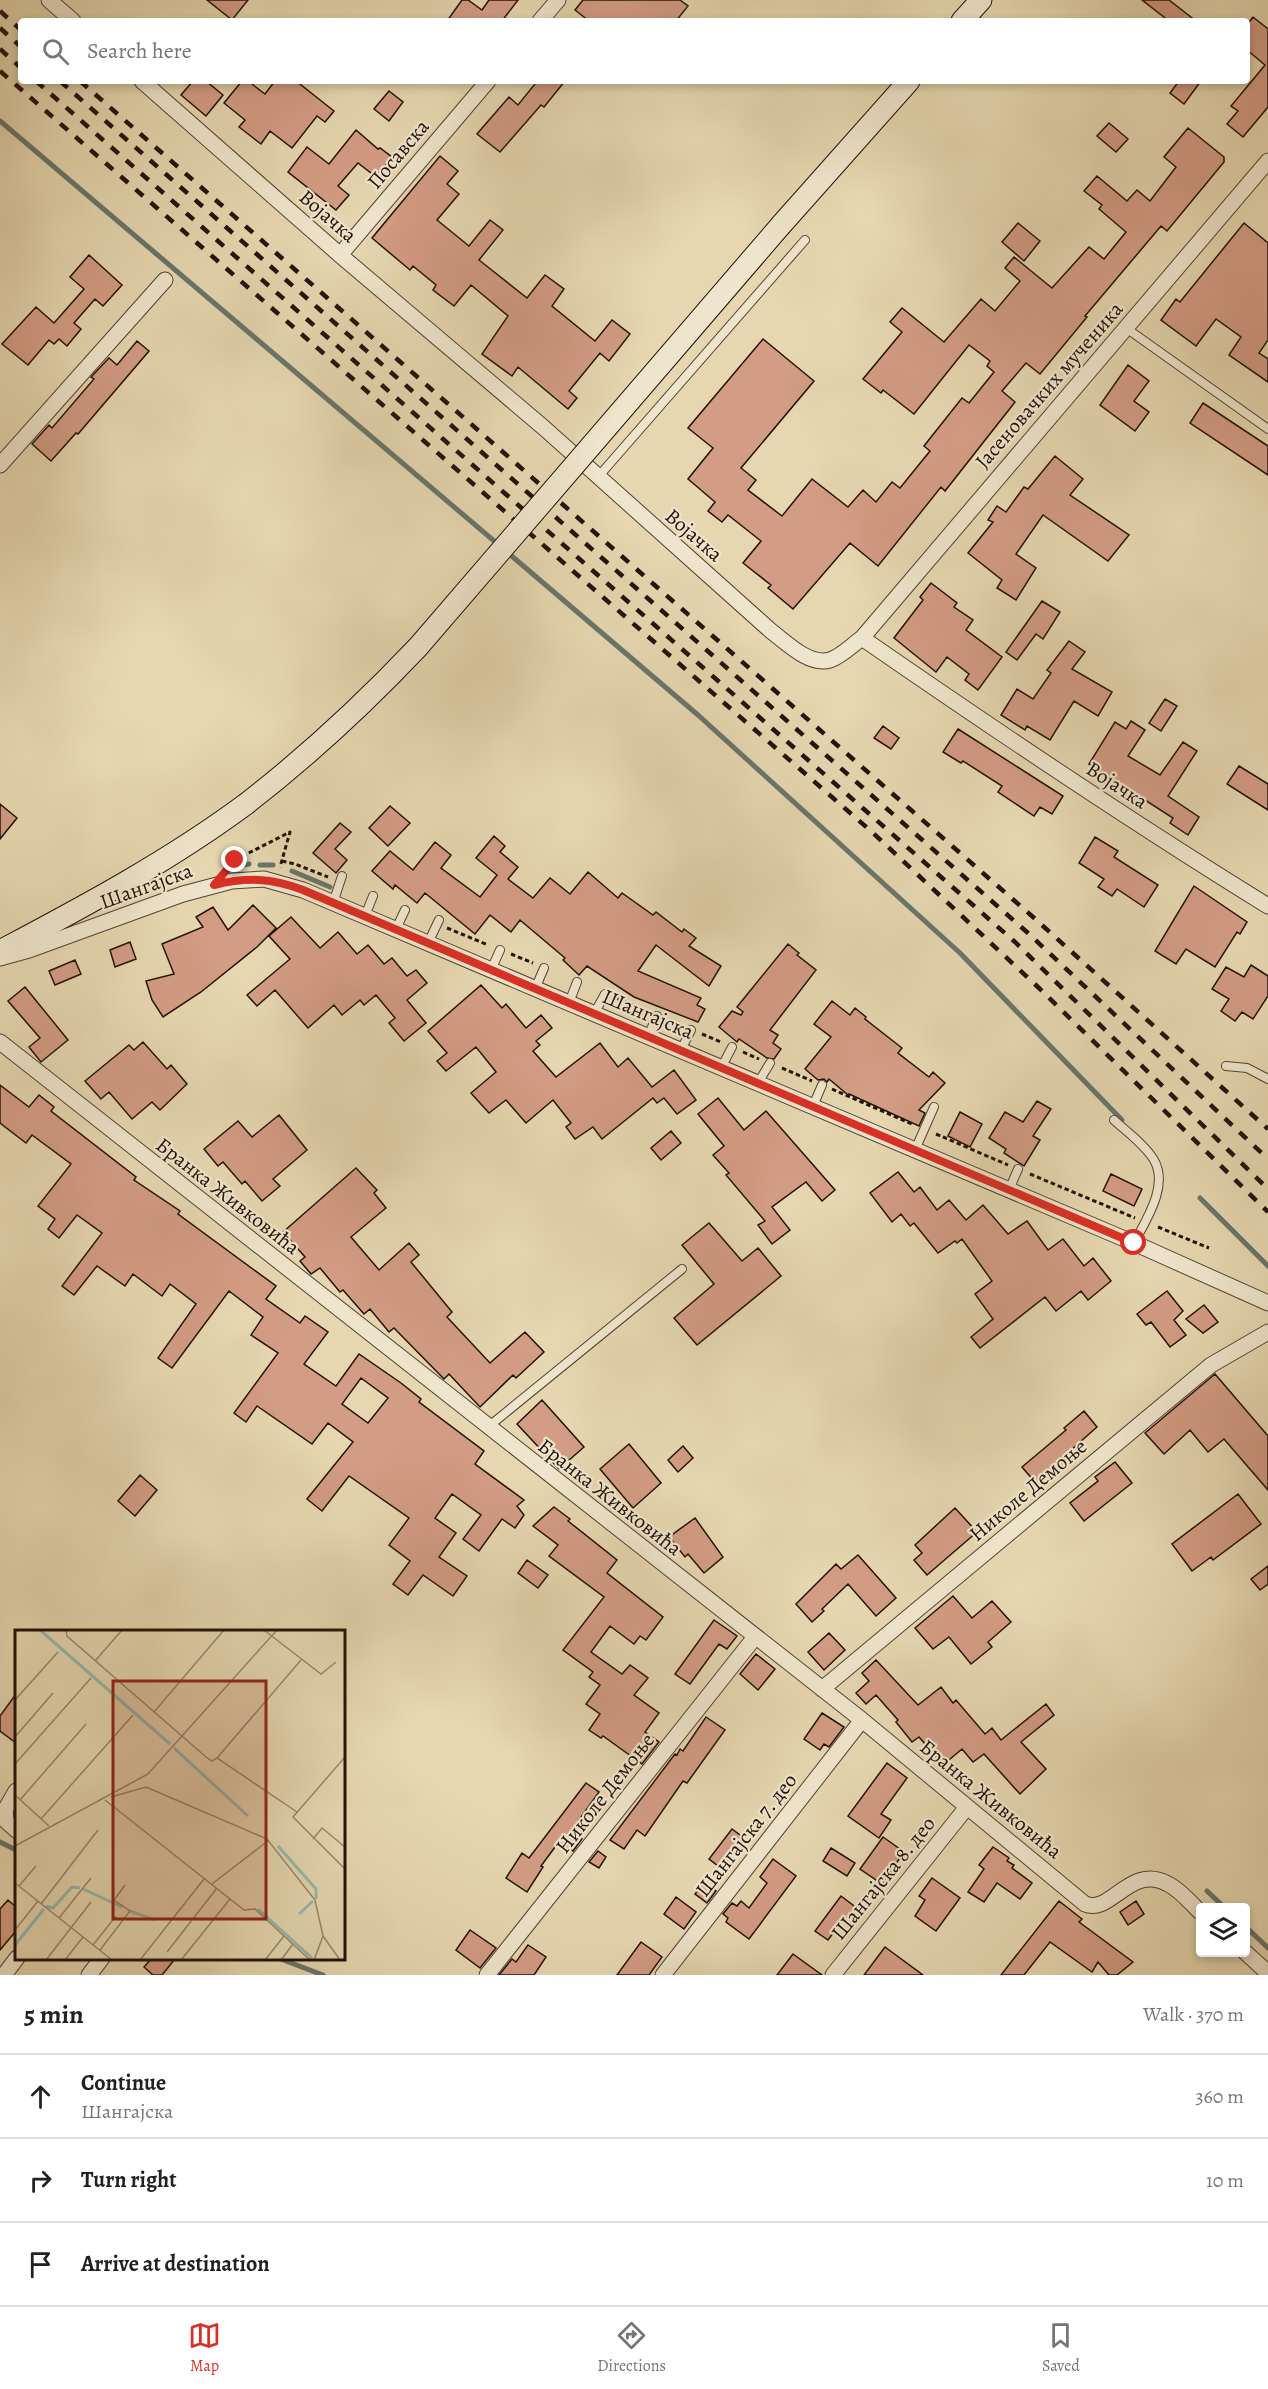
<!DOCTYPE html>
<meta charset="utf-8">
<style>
:root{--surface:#fff;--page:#f6f6f6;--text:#202124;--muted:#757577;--line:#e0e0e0;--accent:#d93025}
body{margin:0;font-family:Alegreya,serif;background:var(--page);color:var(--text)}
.controls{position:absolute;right:18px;bottom:18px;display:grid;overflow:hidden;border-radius:6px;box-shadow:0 3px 9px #0003}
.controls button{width:54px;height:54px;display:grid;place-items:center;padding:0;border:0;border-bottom:2px solid var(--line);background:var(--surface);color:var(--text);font:30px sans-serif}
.stop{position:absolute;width:18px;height:18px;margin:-14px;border:4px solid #d93025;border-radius:50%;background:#fff}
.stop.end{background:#d93025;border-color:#fff;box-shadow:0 2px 6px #0008}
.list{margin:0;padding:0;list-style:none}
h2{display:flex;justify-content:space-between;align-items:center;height:78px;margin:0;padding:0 24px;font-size:26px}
h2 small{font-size:20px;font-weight:400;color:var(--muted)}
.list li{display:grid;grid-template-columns:39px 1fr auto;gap:18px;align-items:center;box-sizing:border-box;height:84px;padding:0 24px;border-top:2px solid var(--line)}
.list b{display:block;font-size:22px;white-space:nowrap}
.list p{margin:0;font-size:20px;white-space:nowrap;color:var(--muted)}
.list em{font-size:20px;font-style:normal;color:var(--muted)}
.icon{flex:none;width:33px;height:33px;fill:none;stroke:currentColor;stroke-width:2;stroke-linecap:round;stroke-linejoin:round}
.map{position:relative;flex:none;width:1268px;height:1975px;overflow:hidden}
.search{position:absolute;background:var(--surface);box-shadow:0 3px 9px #0003;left:18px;right:18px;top:18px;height:66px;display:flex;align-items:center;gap:15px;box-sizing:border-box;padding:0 21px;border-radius:6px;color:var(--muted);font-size:22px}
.sheet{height:330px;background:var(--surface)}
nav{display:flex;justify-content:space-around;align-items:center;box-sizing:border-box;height:84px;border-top:2px solid var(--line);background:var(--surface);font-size:16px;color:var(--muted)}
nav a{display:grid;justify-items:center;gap:3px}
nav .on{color:var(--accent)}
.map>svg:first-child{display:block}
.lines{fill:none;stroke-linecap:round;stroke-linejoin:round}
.stream{stroke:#68766c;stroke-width:5}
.building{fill:#d39c84;stroke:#221208;stroke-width:1.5;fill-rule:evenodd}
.lane-casing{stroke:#534332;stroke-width:10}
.street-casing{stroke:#534332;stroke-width:17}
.secondary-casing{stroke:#221208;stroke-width:23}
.path{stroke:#221208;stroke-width:3;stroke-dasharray:4.5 3;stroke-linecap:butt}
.lane{stroke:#efe5cc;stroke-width:8}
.street{stroke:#efe5cc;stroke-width:15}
.secondary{stroke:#efe5cc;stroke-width:21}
.rail{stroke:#221208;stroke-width:4.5;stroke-dasharray:10 10;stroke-linecap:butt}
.secondary-bridge-casing{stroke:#221208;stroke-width:23;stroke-linecap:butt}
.secondary-bridge{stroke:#efe5cc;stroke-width:21}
.route{stroke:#d93025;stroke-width:8}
.labels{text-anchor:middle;stroke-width:4.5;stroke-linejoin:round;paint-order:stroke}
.street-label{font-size:21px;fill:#221208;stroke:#efe5cc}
.inset-river{fill:none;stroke:#96b9af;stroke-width:3}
.inset-road{fill:none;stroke:#98886d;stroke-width:1.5}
.view{fill:#8f2418;fill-opacity:0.15;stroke:#8f2418;stroke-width:3}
.inset-edge{fill:none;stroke:#221208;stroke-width:3}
</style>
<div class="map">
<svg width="1268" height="1975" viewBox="0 0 1268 1975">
<rect width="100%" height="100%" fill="#e6d7b0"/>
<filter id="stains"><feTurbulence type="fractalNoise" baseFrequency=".00333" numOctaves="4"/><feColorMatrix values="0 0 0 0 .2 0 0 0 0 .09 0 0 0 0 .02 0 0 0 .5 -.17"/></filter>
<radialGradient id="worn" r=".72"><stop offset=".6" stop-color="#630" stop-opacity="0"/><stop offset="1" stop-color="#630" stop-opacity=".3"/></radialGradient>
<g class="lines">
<path class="stream" d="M0 121 500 546
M507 552 698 715 960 953 1122 1120
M241 865 249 864
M260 865H273
M292 871 330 887
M1200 1198 1268 1266
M0 1842 16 1850
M1207 1891 1225 1908
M1246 1927 1268 1948
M278 1958 323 1975"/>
</g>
<path class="building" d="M207 0H248L232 20Z
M462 0H468L482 10 489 0H518L502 21H447Z
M583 0H680L688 6 676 21H589L575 10Z
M1142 0H1169L1196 21H1169Z
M1253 17 1268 29V107L1243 137 1227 124 1238 111 1231 106 1265 65 1247 50V25Z
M193 81H206L223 95 206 116 181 95Z
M242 81H248L265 94 275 81H296L334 111 325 122 317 116 292 148 270 131 261 144 239 127 245 120 224 103Z
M531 81H565L544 107 541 105 500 152 477 134 509 97 518 105 535 84Z
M1179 81H1201L1184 104 1170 93Z
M389 91 403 102 389 121 374 109Z
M1109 123 1128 139 1116 152 1097 136Z
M1188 128 1224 157V162L1167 231 1161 226 1085 316 1087 317 1040 374 1026 363 1002 391 1015 402 945 491 941 487 878 566 850 543 793 609 768 588 771 585 743 563 761 541 728 515 722 522 708 511 715 502 688 479 713 448 688 428 763 339 814 381 741 468 756 480 748 490 782 516 812 479 848 507 863 490 876 502 892 482 900 488 930 451 924 446 962 398 969 403 994 372 987 366 990 361 969 345 914 414 883 390 881 393 863 379 902 332 890 322 902 308 944 342 981 299 995 311 1020 281 1005 268 1014 257 1052 288 1089 247 1104 259 1126 232 1099 209 1102 205 1084 191 1097 176 1127 201 1137 190 1150 201 1176 167 1164 157Z
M356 130 378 149 380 148 392 157 376 177 358 163 338 186 349 195 336 210 288 172 307 147 329 164Z
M440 156 458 171 447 184 459 194 437 220 469 246 490 220 503 230 479 260 527 298 545 275 564 289 552 306 595 341 612 320 630 334 609 361 600 353 569 391 577 398 568 409 518 367 512 376 482 354 508 316 471 285 454 306 433 290 436 285 413 266 410 270 372 238Z
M1018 223 1040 241 1024 261 1002 242Z
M1244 223 1268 243V340L1259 353 1268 359V382L1229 355 1241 337 1216 319 1196 346 1161 320 1176 299 1180 302Z
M89 255 122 285 103 306 95 299 74 323 81 329 67 346 59 339 54 344 49 340 28 365 2 344 36 307 54 323 84 289 70 277Z
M137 341 149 351 78 434 76 433 51 461 32 444 49 425 52 428 94 379 91 377 109 358 117 365Z
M1128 365 1149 381 1134 401 1149 412 1135 431 1100 405Z
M1203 403 1268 446V475L1190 423Z
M1055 456 1083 479 1070 495 1129 535 1108 561 1043 515 1016 554 1036 568 1016 600 997 588 1002 580 968 553 993 522 988 520 997 506 1006 512 1024 487 1028 489Z
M931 583 957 603 954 607 973 620 966 630 1002 657 978 690 965 680 969 674 947 657 936 672 894 638 923 600 920 597Z
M1042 601 1060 612 1043 639 1036 634 1017 660 1006 652Z
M1069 641 1085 652 1072 669 1112 692 1098 716 1074 701 1050 740 1027 726 1025 730 1001 715 1017 689 1033 699 1051 673 1047 670Z
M1165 699 1177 706 1161 731 1149 723Z
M1131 721 1145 730 1128 756 1160 775 1183 742 1197 751 1168 796 1199 817 1188 835 1170 823 1173 818 1089 764 1115 722 1126 729Z
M883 726 899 738 891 749 874 738Z
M958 729 1063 796 1052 814 1040 807 1034 816 998 792 1002 786 963 761 961 763 943 752Z
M1239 766 1268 784V810L1227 784Z
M0 804 17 818 0 839Z
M390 806 410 823 388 846 369 828Z
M340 823 351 832 335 849 347 860 336 873 313 853Z
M494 836 505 846 500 852 518 867 508 879 533 898 550 878 570 894 588 872 618 898 622 893 653 915 656 912 682 932 684 929 696 938 689 946 721 966 709 986 656 945 638 971 701 998 697 1005 705 1009 698 1022 634 997 587 966 579 975 563 960 565 958 520 920 511 932 490 915 475 934 425 893 417 903 395 885 393 889 372 871 390 851 413 870 435 842 451 855 441 868 480 897 497 875 476 858Z
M1095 837 1118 851 1114 857 1158 885 1144 907 1117 889 1112 896 1098 887 1104 879 1079 863Z
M1194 886 1247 922 1240 934 1237 932 1215 967 1186 949 1176 964 1155 951Z
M253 905 276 928 257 947 201 992 163 1017 152 1000 146 981 174 974 162 944 203 927 196 917 213 907 228 930Z
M291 917 320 948 338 932 357 954 368 945 384 964 392 958 407 976 416 970 427 983 407 1000 426 1023 404 1041 389 1023 395 1018 376 995 364 1005 360 1000 342 1015 334 1005 308 1028 275 990 257 1006 247 995 290 959 269 936Z
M130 942 136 959 115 967 110 950Z
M788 944 799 953 797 955 816 970 770 1030 778 1035 773 1043 781 1049 774 1059 767 1058 739 1039 737 1042 719 1027 732 1011 741 1015 743 1012 737 1007Z
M75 960 81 974 55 985 49 971Z
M1251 965 1268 976V996L1253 1019 1242 1012 1235 1021 1221 1011 1229 999 1212 989 1226 967 1244 977Z
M481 985 502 1008 506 1004 526 1028 541 1015 552 1028 536 1041 540 1045 533 1051 556 1077 600 1043 618 1067 628 1058 652 1087 674 1070 696 1100 677 1114 664 1098 657 1103 653 1098 602 1139 593 1127 575 1139 566 1127 571 1123 553 1100 526 1123 506 1100 489 1113 471 1093 496 1072 476 1047 446 1071 437 1061 447 1053 428 1031Z
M25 987 68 1040 41 1062 29 1047 40 1038 8 1001Z
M832 1001 850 1015 855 1008 866 1017 865 1019 902 1048 898 1053 929 1077 933 1072 945 1083 919 1110 925 1113 919 1126 849 1094 848 1095 829 1079 827 1082 824 1079 818 1080 805 1069 831 1037 814 1024Z
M143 1042 167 1069 171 1065 187 1084 160 1110 152 1102 132 1119 109 1092 101 1099 85 1081 129 1045 134 1050Z
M0 1085 29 1107 39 1095 54 1107 51 1111 136 1177 134 1180 180 1211 178 1214 276 1286 266 1299 300 1323 305 1316 328 1332 304 1364 336 1386 359 1354 401 1383 421 1399 419 1402 484 1451 475 1464 524 1500 517 1506 524 1515 515 1528 502 1519 479 1551 463 1539 481 1515 452 1494 435 1518 456 1533 439 1557 467 1576 453 1596 423 1575 408 1595 393 1584 410 1561 389 1545 409 1518 349 1476 322 1511 307 1499 353 1442 328 1423 312 1444 257 1406 246 1422 234 1413 278 1353 251 1335 263 1317 229 1291 172 1368 158 1358 196 1304 170 1284 162 1296 133 1274 125 1286 97 1266 74 1295 62 1286 102 1233 77 1215 59 1238 48 1229 55 1219 38 1206 71 1164 32 1135 26 1143 0 1123ZM361 1378 388 1398 368 1423 342 1404Z
M718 1098 744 1130 766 1111 835 1190 822 1201 806 1182 772 1207 790 1230 772 1244 758 1225 765 1221 726 1175 729 1173 713 1155 724 1146 698 1114Z
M1037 1101 1051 1109 1033 1136 1040 1140 1024 1166 1004 1153 1006 1149 989 1138 1005 1112 1023 1122Z
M960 1112 982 1124 970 1147 948 1136Z
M279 1115 307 1150 273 1179 280 1186 262 1201 245 1181 242 1184 223 1162 218 1166 204 1149 238 1121 252 1137Z
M671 1131 681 1143 661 1160 651 1148Z
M356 1168 377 1190 374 1193 386 1208 351 1237 379 1270 409 1243 419 1255 411 1262 452 1312 447 1317 490 1363 525 1332 544 1352 516 1378 513 1375 480 1407 449 1374 444 1379 394 1328 389 1332 370 1309 364 1314 343 1290 340 1292 320 1268 311 1274 300 1261 305 1257 283 1232Z
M898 1172 914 1192 920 1187 937 1210 949 1200 966 1220 983 1205 1008 1234 1027 1221 1048 1250 1063 1239 1084 1266 1093 1258 1111 1281 1088 1300 1081 1291 1056 1311 1045 1297 980 1348 971 1337 993 1319 975 1294 992 1281 962 1239 957 1243 955 1241 938 1253 914 1223 910 1226 901 1214 892 1222 870 1193Z
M1111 1174 1142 1189 1134 1206 1103 1191Z
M709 1223 742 1261 758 1248 781 1276 697 1345 674 1318 714 1284 682 1245Z
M1167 1291 1183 1311 1174 1320 1186 1335 1170 1347 1151 1322 1146 1325 1137 1314Z
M1204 1305 1218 1322 1203 1333 1186 1319Z
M1215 1374 1268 1436V1490L1224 1439 1208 1452 1190 1430 1164 1454 1145 1433Z
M542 1400 584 1447 559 1469 517 1424Z
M1084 1411 1097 1427 1061 1459 1067 1465 1040 1488 1022 1467 1066 1430 1064 1428Z
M629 1444 661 1483 633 1508 600 1469Z
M683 1446 693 1458 678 1472 668 1460Z
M1115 1462 1132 1483 1084 1521 1070 1503 1098 1481 1095 1477Z
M140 1475 157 1490 135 1516 118 1501Z
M1238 1494 1261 1524 1213 1560 1211 1557 1192 1571 1172 1544Z
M554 1507 570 1519 568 1521 617 1560 607 1573 663 1617 646 1640 640 1636 634 1644 610 1626 591 1652 622 1674 630 1665 648 1678 634 1695 659 1713 645 1732 659 1742 642 1764 603 1736 601 1738 589 1730 600 1714 586 1704 600 1685 589 1677 593 1672 563 1650 604 1597 549 1556 558 1545 533 1526Z
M955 1508 977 1532 927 1575 914 1560 922 1553 915 1545Z
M695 1518 723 1557 704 1573 688 1554 685 1557 669 1537Z
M858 1555 896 1598 876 1616 848 1584 822 1609 824 1611 812 1622 796 1604 836 1564 841 1569Z
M527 1560 548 1575 538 1588 518 1573Z
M1268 1566V1584L1260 1590 1251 1579Z
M953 1596 972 1618 992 1601 1011 1622 988 1642 992 1647 971 1664 949 1637 933 1649 915 1628Z
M714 1620 737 1636 727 1649 719 1644 690 1684 675 1674Z
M829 1633 845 1650 824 1670 808 1652Z
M756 1654 775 1669 758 1690 740 1674Z
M876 1660 918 1705 941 1687 953 1703 956 1700 985 1734 992 1728 1001 1740 1046 1704 1054 1715 1021 1742 1046 1769 1020 1794 984 1754 973 1762 962 1749 943 1765 919 1737 912 1742 896 1722 898 1720 876 1695 866 1704 856 1693 869 1681 862 1673Z
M16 1694V1743L0 1731V1716Z
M822 1713 844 1727 829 1747 824 1744 820 1750 804 1739Z
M706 1717 725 1730 687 1783 683 1781 645 1836 637 1830 624 1849 610 1840 675 1754 677 1755 680 1749 683 1751Z
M887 1763 907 1778 881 1814 891 1820 879 1838 848 1816Z
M586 1783 599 1792 571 1831 582 1839 573 1851 558 1843 541 1866 543 1867 527 1892 506 1878 522 1853 529 1858Z
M732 1829 744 1838 722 1869 709 1859Z
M883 1837 904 1852 882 1884 860 1869Z
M993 1847 1009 1858 1007 1861 1014 1865 1012 1868 1032 1883 1020 1899 997 1883 984 1902 968 1892 984 1869 979 1865Z
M831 1848 855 1863 847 1876 823 1861Z
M598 1851 606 1857 599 1868 589 1862Z
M773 1859 796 1876 749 1939 726 1922 728 1918 723 1914 732 1903 737 1906 741 1901 749 1908 767 1883 760 1877Z
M932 1878 960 1898 936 1931 915 1916 925 1900 919 1896Z
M703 1883 716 1891 707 1903 695 1894Z
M841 1896 862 1912 850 1927 842 1921 828 1940 815 1931Z
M676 1897 696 1912 684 1929 664 1914Z
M8 1900 16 1907V1931L0 1950V1909Z
M1059 1901 1082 1919 1079 1922 1133 1962 1117 1975H1109L1098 1962 1092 1972 1050 1942 1024 1975H1001Z
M1136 1901 1144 1914 1128 1925 1120 1912Z
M470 1930 496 1948 480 1968 456 1950Z
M641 1942 662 1957 649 1975H617Z
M528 1945 546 1957 534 1975H499L512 1959 516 1962Z
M885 1947 923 1975H864Z
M793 1954 822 1975H777Z
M151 1959H175L162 1975H153L144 1967Z"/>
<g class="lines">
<g class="lane-casing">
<path id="lane" d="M1126 328 1268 429
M598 477 805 240
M333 903 342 876
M365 916 373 896
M396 929 405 910
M428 943 439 920
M491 970 500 950
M535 989 544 968
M569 1003 577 982
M594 1014 605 994
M648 1036 657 1016
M681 1050 691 1030
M1226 1066 1247 1068 1268 1079
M721 1068 732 1047
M758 1083 770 1063
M813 1106 822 1085
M1114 1120C1127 1132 1145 1145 1154 1160 1169 1186 1146 1220 1134 1243
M915 1150 934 1107
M1009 1190 1018 1169
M488 1427 682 1269"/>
</g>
<g class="street-casing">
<path id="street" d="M49 0 73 21
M540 21 558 0
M142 81 340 255 543 427 771 631C787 643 809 666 830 660 842 656 852 645 862 638L1268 161
M340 255 488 81
M0 465 165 280
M862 638C995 730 1130 821 1268 906
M0 958 29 950 183 894 232 881 264 879 303 890 1134 1243 1268 1303
M0 1042 862 1720 1085 1904C1111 1915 1130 1863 1168 1884 1180 1890 1190 1902 1200 1912
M822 1689 1211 1365 1268 1332
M16 1791 5 1810 6 1821 16 1830
M1245 1952 1268 1973
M4 1975 17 1958
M89 1975 102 1958
M487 1975 755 1637
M663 1975 862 1720
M833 1975 967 1807"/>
</g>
<g class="secondary-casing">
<path id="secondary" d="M962 21 981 0
M781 225 909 81
M0 951C85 906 169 861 246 804"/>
</g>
<path class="path" d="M282 861 295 864 328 877
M230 865 235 860 290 832 280 867
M447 928 488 945
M511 954 533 963
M616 998 646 1011
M702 1034 721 1042
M743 1052 759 1059
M782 1068 812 1081
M832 1089 914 1125
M936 1134 1008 1165
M1030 1174 1135 1218
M1158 1227 1209 1248"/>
<use href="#lane" class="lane"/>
<use href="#street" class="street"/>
<use href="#secondary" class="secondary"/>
<path class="rail" d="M0 11 21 30
M0 28 21 47
M0 49 21 68
M0 71 872 832 1040 989 1268 1212
M36 81 1015 942 1268 1189
M60 81 1028 933 1268 1159
M80 81 1033 917 1268 1129"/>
<g class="secondary-bridge-casing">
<path id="secondary-bridge" d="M246 804C308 756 364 704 418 647L781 225"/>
</g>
<use href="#secondary-bridge" class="secondary-bridge"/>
</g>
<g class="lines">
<path class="route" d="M235 860 214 885C247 877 272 878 303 890L1134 1243"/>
</g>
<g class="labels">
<g class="street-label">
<text transform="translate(398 154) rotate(-50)" y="7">Посавска</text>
<text transform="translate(328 216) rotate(41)" y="7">Војачка</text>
<text transform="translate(1049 385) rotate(-49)" y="7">Јасеновачких мученика</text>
<text transform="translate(694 535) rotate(41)" y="7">Војачка</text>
<text transform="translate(1117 785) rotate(33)" y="7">Војачка</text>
<text transform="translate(146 886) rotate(-20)" y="7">Шангајска</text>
<text transform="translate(648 1014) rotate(23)" y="7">Шангајска</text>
<text transform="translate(228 1196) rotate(38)" y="7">Бранка Живковића</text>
<text transform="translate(1028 1490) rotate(-40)" y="7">Николе Демоње</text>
<text transform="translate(610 1497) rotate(38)" y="7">Бранка Живковића</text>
<text transform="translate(605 1793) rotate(-52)" y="7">Николе Демоње</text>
<text transform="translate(991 1799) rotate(39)" y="7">Бранка Живковића</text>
<text transform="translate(746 1835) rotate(-52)" y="7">Шангајска 7. део</text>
<text transform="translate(883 1878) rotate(-51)" y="7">Шангајска 8. део</text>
</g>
</g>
<g transform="translate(15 1630)">
<rect width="330" height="330" fill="#e6d7b0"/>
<path class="inset-river" d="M25 0 155 114M159 118 233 186M263 216 301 259V269M68 259 107 277M31 276 38 278 57 257 65 258M243 279 297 328M115 281 140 290M284 284 298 271M0 315 29 279"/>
<path class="inset-road" d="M51 0 52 6 191 127 197 131 202 128 282 182M249 0 306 44 321 32M80 31 107 0M0 70 43 22M139 82 209 0M0 107 38 63M330 127 278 187 330 239M202 128 286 30M0 134 76 48M0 165 34 196M96 167 131 157 252 209 300 270 308 306 325 330M5 170 71 94M90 170 229 280 240 279 295 330M26 189 118 85M298 209 307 198 330 217M0 216 133 144 262 0M0 253 97 330M197 254 254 210M4 256 21 236M26 274 83 200M44 288 76 248M0 300 23 271M78 315 101 286M85 320 115 281 99 270 110 255M152 322 202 258M31 330 76 272M50 330 68 307M125 330 189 249M166 330 215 269M250 330 269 306M266 330 278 314M299 330 308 306"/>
<path class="view" d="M98 51H251V289H98Z"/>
<rect width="330" height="330" class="inset-edge"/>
</g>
<rect width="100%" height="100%" filter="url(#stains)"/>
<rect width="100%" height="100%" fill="url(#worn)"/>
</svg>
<div class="controls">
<button><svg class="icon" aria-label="layers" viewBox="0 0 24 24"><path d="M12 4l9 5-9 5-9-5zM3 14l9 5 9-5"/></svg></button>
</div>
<div class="stop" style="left:1134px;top:1243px"></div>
<div class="stop end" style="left:235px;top:860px"></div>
<div class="search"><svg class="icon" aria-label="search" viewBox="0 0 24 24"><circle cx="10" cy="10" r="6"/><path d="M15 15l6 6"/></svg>Search here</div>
</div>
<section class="sheet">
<h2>5 min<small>Walk · 370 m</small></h2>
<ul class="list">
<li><svg class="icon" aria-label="ahead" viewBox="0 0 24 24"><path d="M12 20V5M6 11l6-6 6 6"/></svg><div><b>Continue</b><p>Шангајска</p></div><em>360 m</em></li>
<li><svg class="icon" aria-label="right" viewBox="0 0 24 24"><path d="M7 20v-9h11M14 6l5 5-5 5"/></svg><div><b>Turn right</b></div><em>10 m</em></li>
<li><svg class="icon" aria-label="arrive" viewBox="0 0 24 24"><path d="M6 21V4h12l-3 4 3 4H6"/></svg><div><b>Arrive at destination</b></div></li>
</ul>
</section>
<nav>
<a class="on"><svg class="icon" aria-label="map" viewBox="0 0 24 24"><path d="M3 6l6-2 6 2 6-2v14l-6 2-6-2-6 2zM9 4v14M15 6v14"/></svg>Map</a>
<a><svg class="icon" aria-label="directions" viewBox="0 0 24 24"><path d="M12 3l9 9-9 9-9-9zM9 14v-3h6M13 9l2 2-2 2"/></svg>Directions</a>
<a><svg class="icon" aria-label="saved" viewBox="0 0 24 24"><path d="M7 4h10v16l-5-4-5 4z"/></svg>Saved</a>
</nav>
